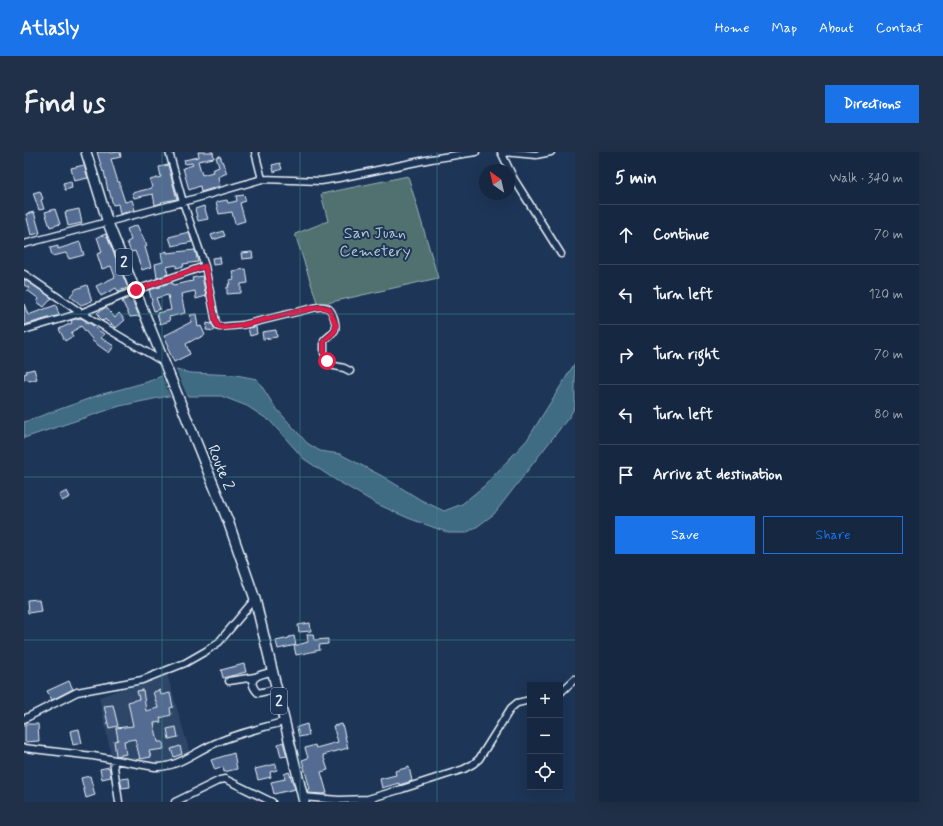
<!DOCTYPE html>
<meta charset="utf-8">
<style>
:root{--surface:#162841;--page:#1f3048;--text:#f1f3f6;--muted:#9ea6b1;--line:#35445a;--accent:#1a73e8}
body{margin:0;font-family:Mynerve,sans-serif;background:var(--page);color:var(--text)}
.controls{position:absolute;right:12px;bottom:12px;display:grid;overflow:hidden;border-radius:0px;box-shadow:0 4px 16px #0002}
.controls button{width:36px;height:36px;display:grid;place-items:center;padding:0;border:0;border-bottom:1px solid var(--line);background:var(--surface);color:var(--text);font:20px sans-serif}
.compass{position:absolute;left:455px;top:12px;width:36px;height:36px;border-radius:50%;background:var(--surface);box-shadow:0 4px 16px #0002;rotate:326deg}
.stop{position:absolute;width:12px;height:12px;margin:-9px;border:3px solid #e11d48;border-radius:50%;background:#fff}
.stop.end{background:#e11d48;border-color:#fff;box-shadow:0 1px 4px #0008}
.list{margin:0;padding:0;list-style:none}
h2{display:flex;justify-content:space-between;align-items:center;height:52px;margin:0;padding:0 16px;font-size:17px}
h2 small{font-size:13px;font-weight:400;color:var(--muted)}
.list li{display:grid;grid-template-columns:26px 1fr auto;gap:12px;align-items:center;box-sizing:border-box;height:60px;padding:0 16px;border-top:1px solid var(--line)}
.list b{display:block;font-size:15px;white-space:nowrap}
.list em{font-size:13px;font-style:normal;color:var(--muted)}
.actions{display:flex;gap:8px;padding:12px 16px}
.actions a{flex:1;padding:9px 0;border:1px solid var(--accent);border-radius:0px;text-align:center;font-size:14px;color:var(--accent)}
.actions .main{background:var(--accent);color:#fff}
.icon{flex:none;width:22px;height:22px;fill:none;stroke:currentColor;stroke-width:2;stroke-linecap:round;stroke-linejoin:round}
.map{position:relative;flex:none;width:551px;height:650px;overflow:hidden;border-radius:0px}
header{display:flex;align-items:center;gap:24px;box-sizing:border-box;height:56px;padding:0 20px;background:var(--accent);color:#fff}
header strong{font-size:19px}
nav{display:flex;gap:22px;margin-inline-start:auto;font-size:14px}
.intro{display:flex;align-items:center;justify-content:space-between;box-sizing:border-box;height:96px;padding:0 24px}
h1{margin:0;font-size:28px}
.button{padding:10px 18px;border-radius:0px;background:var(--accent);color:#fff;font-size:14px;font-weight:700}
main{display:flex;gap:24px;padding:0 24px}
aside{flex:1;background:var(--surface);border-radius:0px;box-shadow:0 4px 16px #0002}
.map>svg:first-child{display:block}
.built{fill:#2e4669}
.green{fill:#517070;stroke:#9cb0b4}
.water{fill:#3f6c83;stroke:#83a1b2}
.pier{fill:#1d3557}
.building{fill:#546c92;stroke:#e8f1f8}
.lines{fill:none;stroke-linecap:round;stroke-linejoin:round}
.minor-casing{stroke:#e8f1f8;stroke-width:9}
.highway-casing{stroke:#e8f1f8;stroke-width:12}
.minor{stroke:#1d3557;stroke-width:6}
.highway{stroke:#1d3557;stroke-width:9}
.route{stroke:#e11d48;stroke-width:5}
.grid{fill:none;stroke:#3a8f8a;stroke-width:1;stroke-opacity:0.55}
.labels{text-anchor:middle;stroke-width:4;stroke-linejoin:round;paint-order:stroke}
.shield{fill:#1d3557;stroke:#abb9c8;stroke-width:1}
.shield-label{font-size:15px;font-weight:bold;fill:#e8f1f8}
.park-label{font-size:16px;fill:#b3c4c8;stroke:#1d3557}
.street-label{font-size:16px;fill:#e8f1f8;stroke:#1d3557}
</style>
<header>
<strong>Atlasly</strong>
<nav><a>Home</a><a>Map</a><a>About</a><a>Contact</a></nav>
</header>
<div class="intro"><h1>Find us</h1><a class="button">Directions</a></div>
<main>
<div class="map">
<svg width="551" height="650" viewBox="0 0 551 650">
<rect width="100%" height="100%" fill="#1d3557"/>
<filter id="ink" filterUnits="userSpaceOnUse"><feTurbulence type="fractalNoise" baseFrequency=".025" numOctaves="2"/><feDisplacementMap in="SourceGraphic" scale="8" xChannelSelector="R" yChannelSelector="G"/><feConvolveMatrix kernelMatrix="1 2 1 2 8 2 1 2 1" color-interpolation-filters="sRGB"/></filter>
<g filter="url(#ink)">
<path class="built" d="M143 522 166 601 142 613 98 607 87 603 75 545Z"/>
<path class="green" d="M384 24 414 126 294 153 271 82 304 69 297 42Z"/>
<path class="water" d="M551 211V255L545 265 470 362 454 374 442 381H425L384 366 353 352 310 327 280 307 246 269 223 254 197 244H144L96 254 0 286V270L75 243 123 230 152 218 167 221 212 223 233 227 251 255 283 291 296 299 316 302 358 324 397 348 420 359 438 352 460 334 503 288Z"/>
<path class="pier" d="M151 216 164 246H147L137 222Z"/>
<path class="building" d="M73 0H85L86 1 96 0 97 5 87 7 94 30H96V35L101 50 108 48 111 58 96 62 94 52 89 53 85 38 84 39 80 19 79 20Z
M174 0H189L190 6 174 9 178 23 189 20 188 18 195 15 192 5 196 4 203 21 194 25 196 34 177 40 176 34 165 38 159 16 169 13 168 11 161 12 160 8 175 5Z
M256 11 258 17 250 20 248 13Z
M60 13 64 26 50 29 47 16Z
M144 13 153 47 137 50 138 51 131 53 129 42 110 46 108 41 128 36 126 28 137 25 135 15Z
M47 29 48 36 41 38 39 31Z
M16 39 19 47 17 48 20 57 15 58 9 41Z
M220 43 222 49 216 51 221 69 211 72 208 60 195 62 192 50 203 48 204 51 213 49 212 44Z
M180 54 184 67 174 69 171 57Z
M31 57 36 72 26 75 21 60Z
M55 57 58 71 44 74 41 60Z
M10 60 16 81 7 83 2 62Z
M113 73 123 94 121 95 127 115 118 118 111 99 107 100 103 90 107 88 103 77Z
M199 79 201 84 189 88 187 83Z
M165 80 168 90 148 94 145 85Z
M82 82 104 136 94 139 92 136 77 144 72 134 91 125 87 114 78 117 73 102 78 100 73 85Z
M56 90 60 103 45 107 42 101 28 104 26 96 34 94V97Z
M171 98 174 110 159 112 160 114 152 116V113L142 115 144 122 133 126 131 112 139 110 137 101 143 99V101Z
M228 100 229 106 218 107 217 101Z
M196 105 197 112 189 113 188 106Z
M222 117 224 131 217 132V141L203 142V135H205L204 132H206L205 128 210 127 208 119Z
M178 124 182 144 172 147 171 139 157 142 161 161 145 165 146 169 136 172 133 161 147 158 144 143 132 146 136 157 130 159 127 150 128 149 125 138 136 135V134L145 131H149V133L169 129 168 126Z
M0 127 28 146 20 155 13 150 15 147 3 138 5 136 0 133Z
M63 133 68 149 57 153 46 144 52 137Z
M107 145 115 164 106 165 98 149Z
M0 152 4 163 32 153 35 163 0 173Z
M82 155 91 166 95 161 101 168 92 176 83 169H82L81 167 79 169 74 164 75 163 73 161Z
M172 162 174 175 177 174 181 183 173 187V186L162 192 166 202 150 210 143 195 145 194 140 184 167 170 166 163Z
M56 166 61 168 63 172 65 171 69 173 68 174 80 182 77 186 90 194 85 201 67 188 68 187 57 174 47 181 49 184 41 189 35 177 48 171 47 169 48 168Z
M183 171 188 172 191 177 190 179 182 178Z
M232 175 233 182 226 184 224 176Z
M252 178 253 185 239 187 238 180Z
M10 217 13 227 5 229 4 227 0 228V222L3 221 2 219Z
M43 339 46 345 38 349 35 343Z
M15 447 17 459 4 461 3 448Z
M286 471 287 479 275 480 274 473Z
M283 482H289L290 488 304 487V492L295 493 296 498 272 503 270 494 284 490Z
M270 484 272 493 254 497 252 489 265 486V485Z
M220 512 222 520 199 526 197 518Z
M45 529 49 537 28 548 23 539Z
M119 538 122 559 134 556 129 540 136 538 137 543 146 541 149 555 146 556 147 563 136 566 137 570 130 571 134 590H139L140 597 125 599 127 605 116 607 111 587 100 589 102 602 92 604 90 589 94 588 92 576 109 574 104 550 115 547 113 539Z
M89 553 94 574 85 576 80 554Z
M1 572H14L15 589 1 590Z
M283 572 285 583 275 585 273 575Z
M318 572 324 596 299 603 304 618 297 620 303 641 299 642 284 641 283 638 286 637 278 608 284 606 281 596 291 593 292 596 314 590 309 574Z
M152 575 154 585 145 587 143 577Z
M55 577 58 591 49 593 46 579Z
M259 590 263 604 257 605 254 592Z
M156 594 158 602 150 605 147 597Z
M210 601 213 617 200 620 199 615 191 618 187 608Z
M252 612 253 618 246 620 247 625 234 628 231 617Z
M85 615 87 625 78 627 76 617Z
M385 615 388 629 375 633V631L358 636 356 627 372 623 371 619Z
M265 620 271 637 250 642 247 630 261 627 260 622Z
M66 624 71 643 62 646 57 626Z
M105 626 106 635 98 636 96 627Z"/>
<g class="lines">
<g class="minor-casing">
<path id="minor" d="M231 0 238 27
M477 0 490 27 537 102
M478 0 512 3 527 0
M0 92 159 50 238 27 297 29 315 26 407 7 452 0
M181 114 192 171 195 175 219 173 289 156C293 155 301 154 305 157 309 160 313 173 311 178 309 182 303 185 300 189V201L306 213 320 216 326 219
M0 122 57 161 141 211
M0 178 57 161 112 138 181 114 159 50 145 0
M248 520C236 522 220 526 234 541L252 537
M205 529 231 525
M536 541 551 527
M0 567 53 540 118 528 161 511 182 499 195 490 231 447
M0 596 69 604 131 615C154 616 173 598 194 590 215 581 238 576 259 570
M89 608 95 650
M278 645 315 648 344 647 378 637 440 617 449 612 455 607 487 556 493 551 506 548
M151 650 196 628 201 627 248 650"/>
</g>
<g class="highway-casing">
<path id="highway" d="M62 0 84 71 204 369 231 447 280 650"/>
</g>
<use href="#minor" class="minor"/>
<use href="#highway" class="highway"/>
</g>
</g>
<g class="lines" filter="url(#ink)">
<path class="route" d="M112 138 181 114 192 171 196 176 219 173 289 156 297 155 305 157 312 173 311 179 300 189V201L303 209"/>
</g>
<path class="grid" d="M138 0V650M276 0V650M413 0V650M0 162H551M0 325H551M0 488H551"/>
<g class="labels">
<g class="shield">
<rect x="92" y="97" width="16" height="26" rx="3"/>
<rect x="247" y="536" width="16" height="26" rx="3"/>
</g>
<g class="shield-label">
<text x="100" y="115">2</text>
<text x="255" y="554">2</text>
</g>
<g class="park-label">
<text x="351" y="86">San Juan<tspan x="351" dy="18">Cemetery</tspan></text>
</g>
<g class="street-label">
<text transform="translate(198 315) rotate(68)" y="6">Route 2</text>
</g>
</g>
</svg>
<div class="controls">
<button>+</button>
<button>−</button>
<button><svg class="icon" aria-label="locate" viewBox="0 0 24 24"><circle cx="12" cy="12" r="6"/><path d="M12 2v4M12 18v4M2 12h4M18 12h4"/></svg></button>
</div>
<svg class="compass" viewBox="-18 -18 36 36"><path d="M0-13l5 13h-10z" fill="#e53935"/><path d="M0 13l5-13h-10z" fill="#9ea6b1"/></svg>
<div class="stop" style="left:303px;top:209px"></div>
<div class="stop end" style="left:112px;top:138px"></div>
</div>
<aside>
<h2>5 min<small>Walk · 340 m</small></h2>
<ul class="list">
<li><svg class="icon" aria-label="ahead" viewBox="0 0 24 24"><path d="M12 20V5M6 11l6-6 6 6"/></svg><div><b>Continue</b></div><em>70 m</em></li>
<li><svg class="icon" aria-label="left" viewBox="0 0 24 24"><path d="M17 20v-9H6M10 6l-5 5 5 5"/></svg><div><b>Turn left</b></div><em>120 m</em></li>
<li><svg class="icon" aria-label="right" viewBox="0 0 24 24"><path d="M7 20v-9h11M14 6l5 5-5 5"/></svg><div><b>Turn right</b></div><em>70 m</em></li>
<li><svg class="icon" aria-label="left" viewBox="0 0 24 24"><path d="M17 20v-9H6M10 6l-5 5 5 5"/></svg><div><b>Turn left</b></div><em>80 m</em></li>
<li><svg class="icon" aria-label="arrive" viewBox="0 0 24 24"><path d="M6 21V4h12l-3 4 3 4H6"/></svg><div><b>Arrive at destination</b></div></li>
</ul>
<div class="actions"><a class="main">Save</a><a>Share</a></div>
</aside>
</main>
